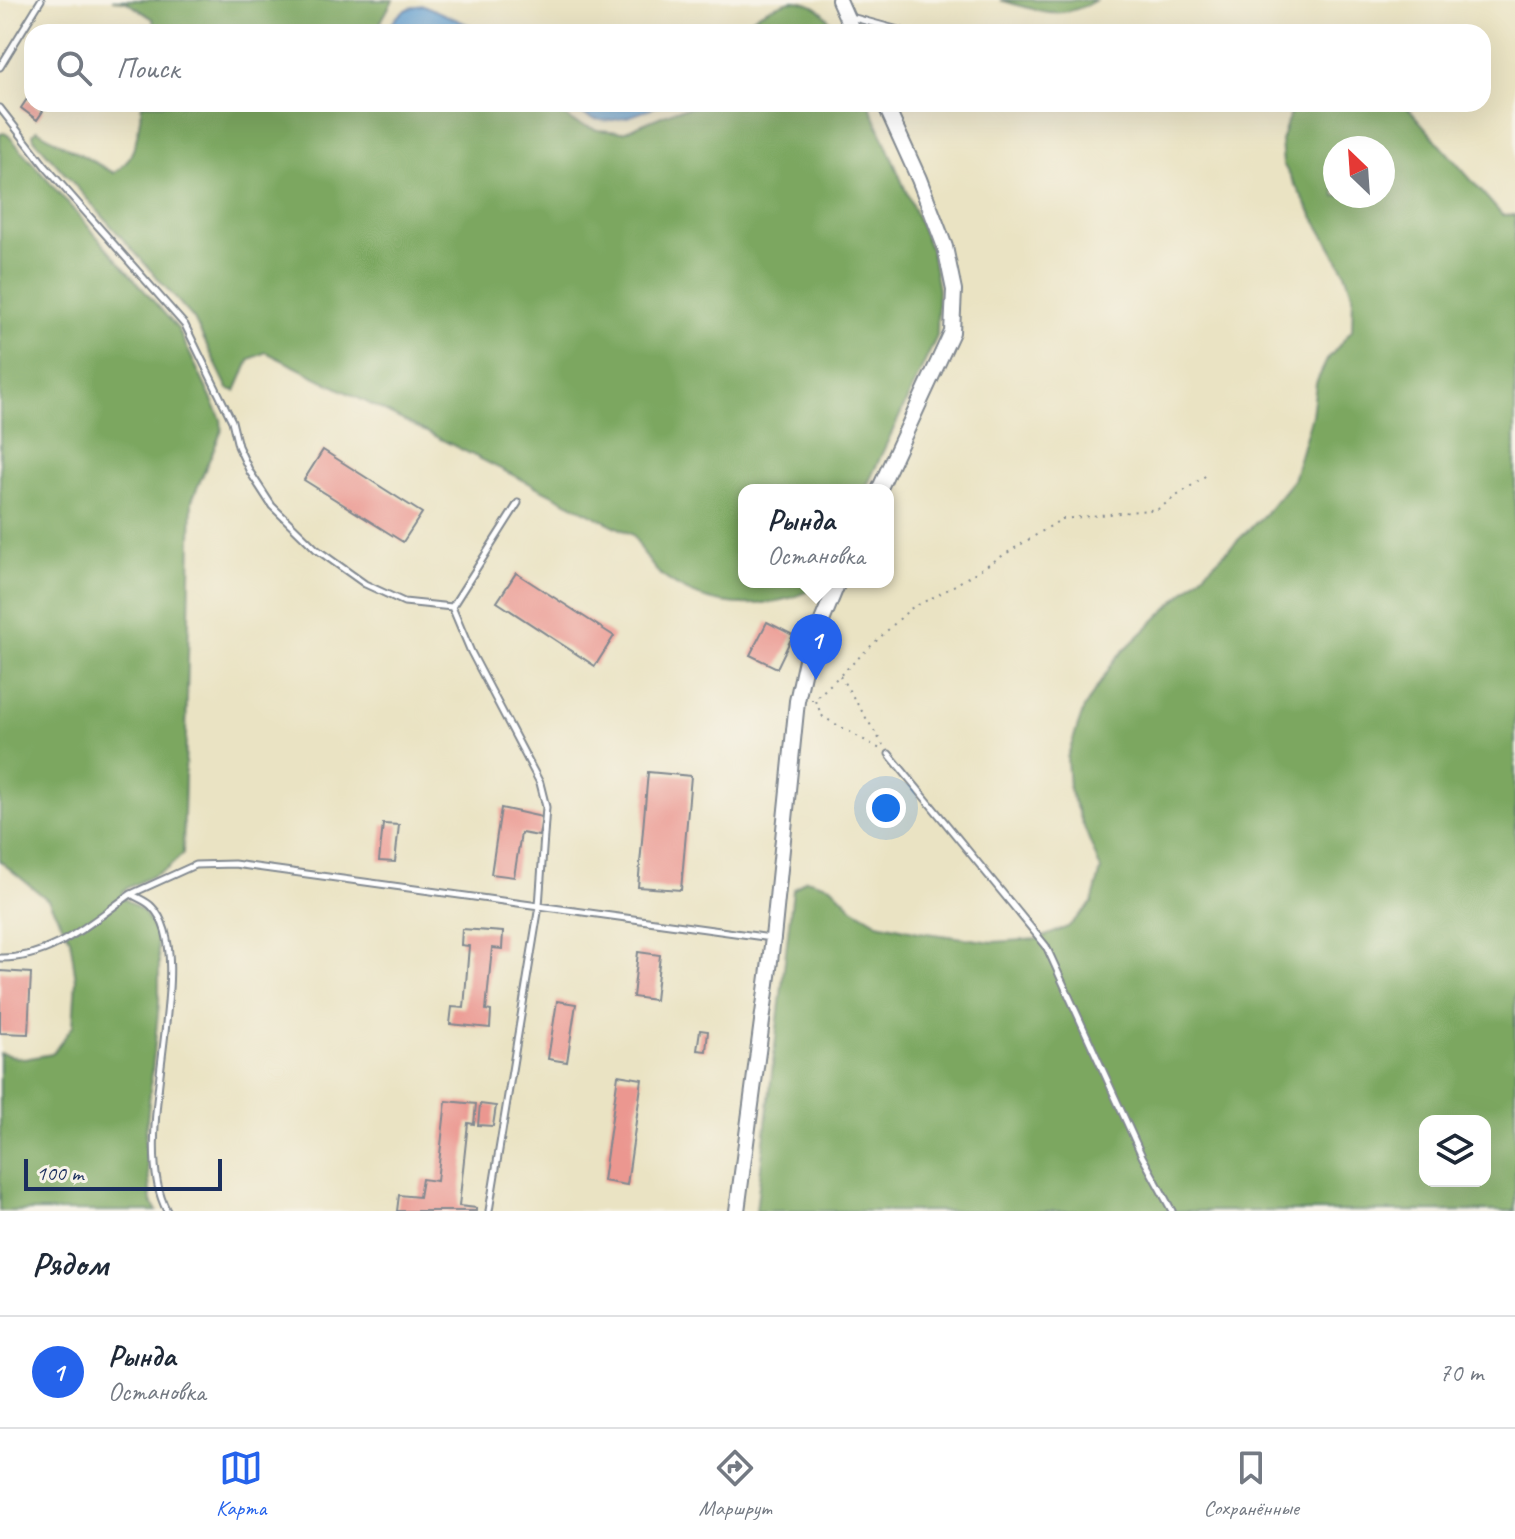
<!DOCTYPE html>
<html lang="ru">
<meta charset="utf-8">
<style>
:root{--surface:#fff;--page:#f6f6f7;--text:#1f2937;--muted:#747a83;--line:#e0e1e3;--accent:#2563eb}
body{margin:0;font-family:Caveat,sans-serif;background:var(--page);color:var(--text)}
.controls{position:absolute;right:24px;bottom:24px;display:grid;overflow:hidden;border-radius:16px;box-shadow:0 8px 32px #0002}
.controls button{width:72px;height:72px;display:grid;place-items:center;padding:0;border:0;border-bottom:2px solid var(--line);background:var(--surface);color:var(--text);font:40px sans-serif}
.compass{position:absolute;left:1323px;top:136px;width:72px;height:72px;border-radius:50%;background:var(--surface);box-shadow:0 8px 32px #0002;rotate:335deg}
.scale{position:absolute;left:24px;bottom:20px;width:198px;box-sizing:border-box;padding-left:8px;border:4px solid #1b2f5e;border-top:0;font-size:22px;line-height:28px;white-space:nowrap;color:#1b2f5e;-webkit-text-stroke:6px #f7f3e8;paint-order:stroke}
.you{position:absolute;left:886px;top:808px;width:28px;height:28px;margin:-20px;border:6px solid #fff;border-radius:50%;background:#1a73e8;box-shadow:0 0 0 12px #1a73e833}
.badge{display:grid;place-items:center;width:52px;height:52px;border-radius:50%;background:var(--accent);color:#fff;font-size:26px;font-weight:700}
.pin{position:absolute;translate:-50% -66px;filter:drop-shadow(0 2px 4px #0008)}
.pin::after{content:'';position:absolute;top:42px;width:28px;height:24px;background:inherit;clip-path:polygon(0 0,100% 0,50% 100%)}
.popup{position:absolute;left:738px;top:484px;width:156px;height:104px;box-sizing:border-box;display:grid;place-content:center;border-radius:16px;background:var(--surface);filter:drop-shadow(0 2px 6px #0005);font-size:26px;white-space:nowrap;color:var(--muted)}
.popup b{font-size:30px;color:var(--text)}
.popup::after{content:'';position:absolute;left:50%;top:100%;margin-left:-16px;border:16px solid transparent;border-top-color:var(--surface)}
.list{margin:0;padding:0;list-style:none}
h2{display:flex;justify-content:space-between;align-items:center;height:104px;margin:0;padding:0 32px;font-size:34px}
h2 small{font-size:26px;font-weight:400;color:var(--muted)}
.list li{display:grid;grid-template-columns:52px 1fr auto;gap:24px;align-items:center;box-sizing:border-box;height:112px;padding:0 32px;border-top:2px solid var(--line)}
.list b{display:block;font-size:30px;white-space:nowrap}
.list p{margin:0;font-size:26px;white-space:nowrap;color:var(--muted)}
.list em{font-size:26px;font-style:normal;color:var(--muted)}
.icon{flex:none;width:44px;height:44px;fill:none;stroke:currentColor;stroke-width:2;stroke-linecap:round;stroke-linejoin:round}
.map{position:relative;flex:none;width:1515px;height:1211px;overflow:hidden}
.search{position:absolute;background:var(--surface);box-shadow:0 8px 32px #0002;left:24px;right:24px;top:24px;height:88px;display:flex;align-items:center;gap:20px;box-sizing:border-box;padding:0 28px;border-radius:24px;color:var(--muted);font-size:30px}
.sheet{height:216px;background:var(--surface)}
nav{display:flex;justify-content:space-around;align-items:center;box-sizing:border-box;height:112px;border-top:2px solid var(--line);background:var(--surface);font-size:22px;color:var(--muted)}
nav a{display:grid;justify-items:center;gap:4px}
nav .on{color:var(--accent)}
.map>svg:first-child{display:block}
.forest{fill:#7ca760;stroke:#4c6b5f;stroke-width:2;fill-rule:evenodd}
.water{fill:#62a0d3;stroke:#3e6898;stroke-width:2}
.building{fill:#eb9790}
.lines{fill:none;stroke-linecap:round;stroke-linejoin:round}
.lane-casing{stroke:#828990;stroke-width:9}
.secondary-casing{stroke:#828990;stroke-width:18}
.path{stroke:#828990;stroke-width:2;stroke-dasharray:2 6;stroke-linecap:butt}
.lane{stroke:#fff;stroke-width:5}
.secondary{stroke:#fff;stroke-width:14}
</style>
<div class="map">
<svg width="1515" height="1211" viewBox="0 0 1515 1211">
<rect width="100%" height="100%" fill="#f7f3e8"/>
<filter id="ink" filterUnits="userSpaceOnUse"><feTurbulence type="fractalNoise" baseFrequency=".0125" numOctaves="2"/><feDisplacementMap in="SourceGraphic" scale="16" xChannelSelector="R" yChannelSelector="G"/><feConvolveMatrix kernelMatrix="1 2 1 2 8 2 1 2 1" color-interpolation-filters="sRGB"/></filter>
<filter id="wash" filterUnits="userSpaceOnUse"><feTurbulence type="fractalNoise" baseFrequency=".006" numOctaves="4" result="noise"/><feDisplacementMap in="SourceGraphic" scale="32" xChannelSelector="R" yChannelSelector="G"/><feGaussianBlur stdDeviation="1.8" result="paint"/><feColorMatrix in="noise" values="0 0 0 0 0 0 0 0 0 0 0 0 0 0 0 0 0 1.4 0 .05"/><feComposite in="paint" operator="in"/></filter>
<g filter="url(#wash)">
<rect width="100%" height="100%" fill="#eae3c3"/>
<path class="forest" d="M112 0H393L375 32H155L153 19 125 1Z
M1000 0H1096C1061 22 1036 10 1000 0Z
M791 1C815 1 825 12 837 32H740C752 14 770 7 791 1Z
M142 104H557L560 112 573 122 598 130 623 132 676 110 712 104H869L931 250 938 290 937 336 865 490H744V582H823C813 591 802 594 790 598 745 611 699 604 661 575 649 565 641 548 633 535L266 352 250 359 236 391 228 389 194 319 34 139 33 134 37 130 47 136 114 173C138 159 138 129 142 104Z
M1302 104H1399L1408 108 1502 215H1515V1211H756L793 890 806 879 831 886 853 908 878 923 919 932 993 942 1038 939 1068 927 1092 903 1101 870 1069 789 1067 758 1084 708 1116 658 1265 514 1293 480 1312 415 1316 383 1327 360 1352 330 1353 296 1344 270 1283 164 1281 141 1290 113ZM1335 148H1383V196H1335ZM1425 1121H1485V1181H1425Z
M4 133 8 135 178 329 221 419 222 430 192 500 183 854 167 869 127 888 123 891 122 897 144 912 156 933 159 963V1003L145 1141 151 1201 157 1211H0V1053L24 1059 52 1054 73 1026 76 980 70 938 48 900 0 861V134Z"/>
<path class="water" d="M423 5 485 32H388C395 15 405 7 423 5Z
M572 104H662C633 116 595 134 572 104Z"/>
<g id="blocks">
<path class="building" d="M27 99 43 111 37 120 21 108Z
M323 450 422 513 403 542 304 480Z
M516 573 614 636 595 666 497 602Z
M767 622 793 635 777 668 750 655Z
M648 772 691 776 681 890 638 887Z
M501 808 542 817 539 836 521 833 514 877 491 874Z
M383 824 399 825 395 862 379 861Z
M462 929 503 932 502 949 492 948 486 1010 491 1011 490 1028 450 1024 452 1007 464 1008 469 946 461 945Z
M638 952 660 955 655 1000 633 997Z
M0 971 31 973 28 1034 0 1033Z
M557 1001 576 1004 567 1062 548 1059Z
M700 1030 708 1031 706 1051 697 1050Z
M618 1075 642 1079 627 1185 603 1181Z
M446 1101 476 1104 474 1124 468 1123 459 1206 476 1208V1211H397L399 1195 419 1197 422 1179 437 1181Z
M480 1104 496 1106 493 1126 478 1125Z"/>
</g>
</g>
<g filter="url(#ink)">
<use href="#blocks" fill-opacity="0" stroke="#828990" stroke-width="2"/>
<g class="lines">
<g class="lane-casing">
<path id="lane" d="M851 17 906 32
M0 67 41 0
M0 108 45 166 185 325 232 421 238 446 250 472 272 506 316 549 365 584 404 602 452 607
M889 754 1046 946 1142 1156 1172 1211
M131 894 195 865 234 864 771 938
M0 958C52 959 91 922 131 894 137 898 147 901 152 907 202 957 126 1138 167 1211
M489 1211 539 906 546 807 540 783 471 652 452 607 518 503"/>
</g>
<g class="secondary-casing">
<path id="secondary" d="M839 0 853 32
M879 490 952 332 954 290 945 247 919 179 885 104
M737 1211 773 938 797 701 806 660 838 582"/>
</g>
<path class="path" d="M840 676 883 745
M811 700H814L910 609 947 590 1062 519 1158 509 1208 474
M815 701 823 717 882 750"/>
<use href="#lane" class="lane"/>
<use href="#secondary" class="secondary"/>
</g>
</g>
</svg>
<div class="controls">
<button><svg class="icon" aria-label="layers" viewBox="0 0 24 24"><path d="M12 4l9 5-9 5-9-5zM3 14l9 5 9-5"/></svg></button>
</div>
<svg class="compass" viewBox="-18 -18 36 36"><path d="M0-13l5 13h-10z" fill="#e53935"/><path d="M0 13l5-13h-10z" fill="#747a83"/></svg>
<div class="scale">100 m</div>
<div class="you"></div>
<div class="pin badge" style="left:816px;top:680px">1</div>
<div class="popup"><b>Рында</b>Остановка</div>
<div class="search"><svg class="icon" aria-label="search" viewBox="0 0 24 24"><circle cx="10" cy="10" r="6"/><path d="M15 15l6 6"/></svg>Поиск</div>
</div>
<section class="sheet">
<h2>Рядом<small></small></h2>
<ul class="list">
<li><span class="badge">1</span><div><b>Рында</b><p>Остановка</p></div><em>70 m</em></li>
</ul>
</section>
<nav>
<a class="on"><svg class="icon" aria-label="map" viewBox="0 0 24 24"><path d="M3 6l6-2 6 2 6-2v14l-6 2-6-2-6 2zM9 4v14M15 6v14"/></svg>Карта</a>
<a><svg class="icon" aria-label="directions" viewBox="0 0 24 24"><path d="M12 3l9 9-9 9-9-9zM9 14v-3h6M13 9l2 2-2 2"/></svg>Маршрут</a>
<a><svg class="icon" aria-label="saved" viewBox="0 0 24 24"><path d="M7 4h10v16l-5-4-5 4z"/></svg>Сохранённые</a>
</nav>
